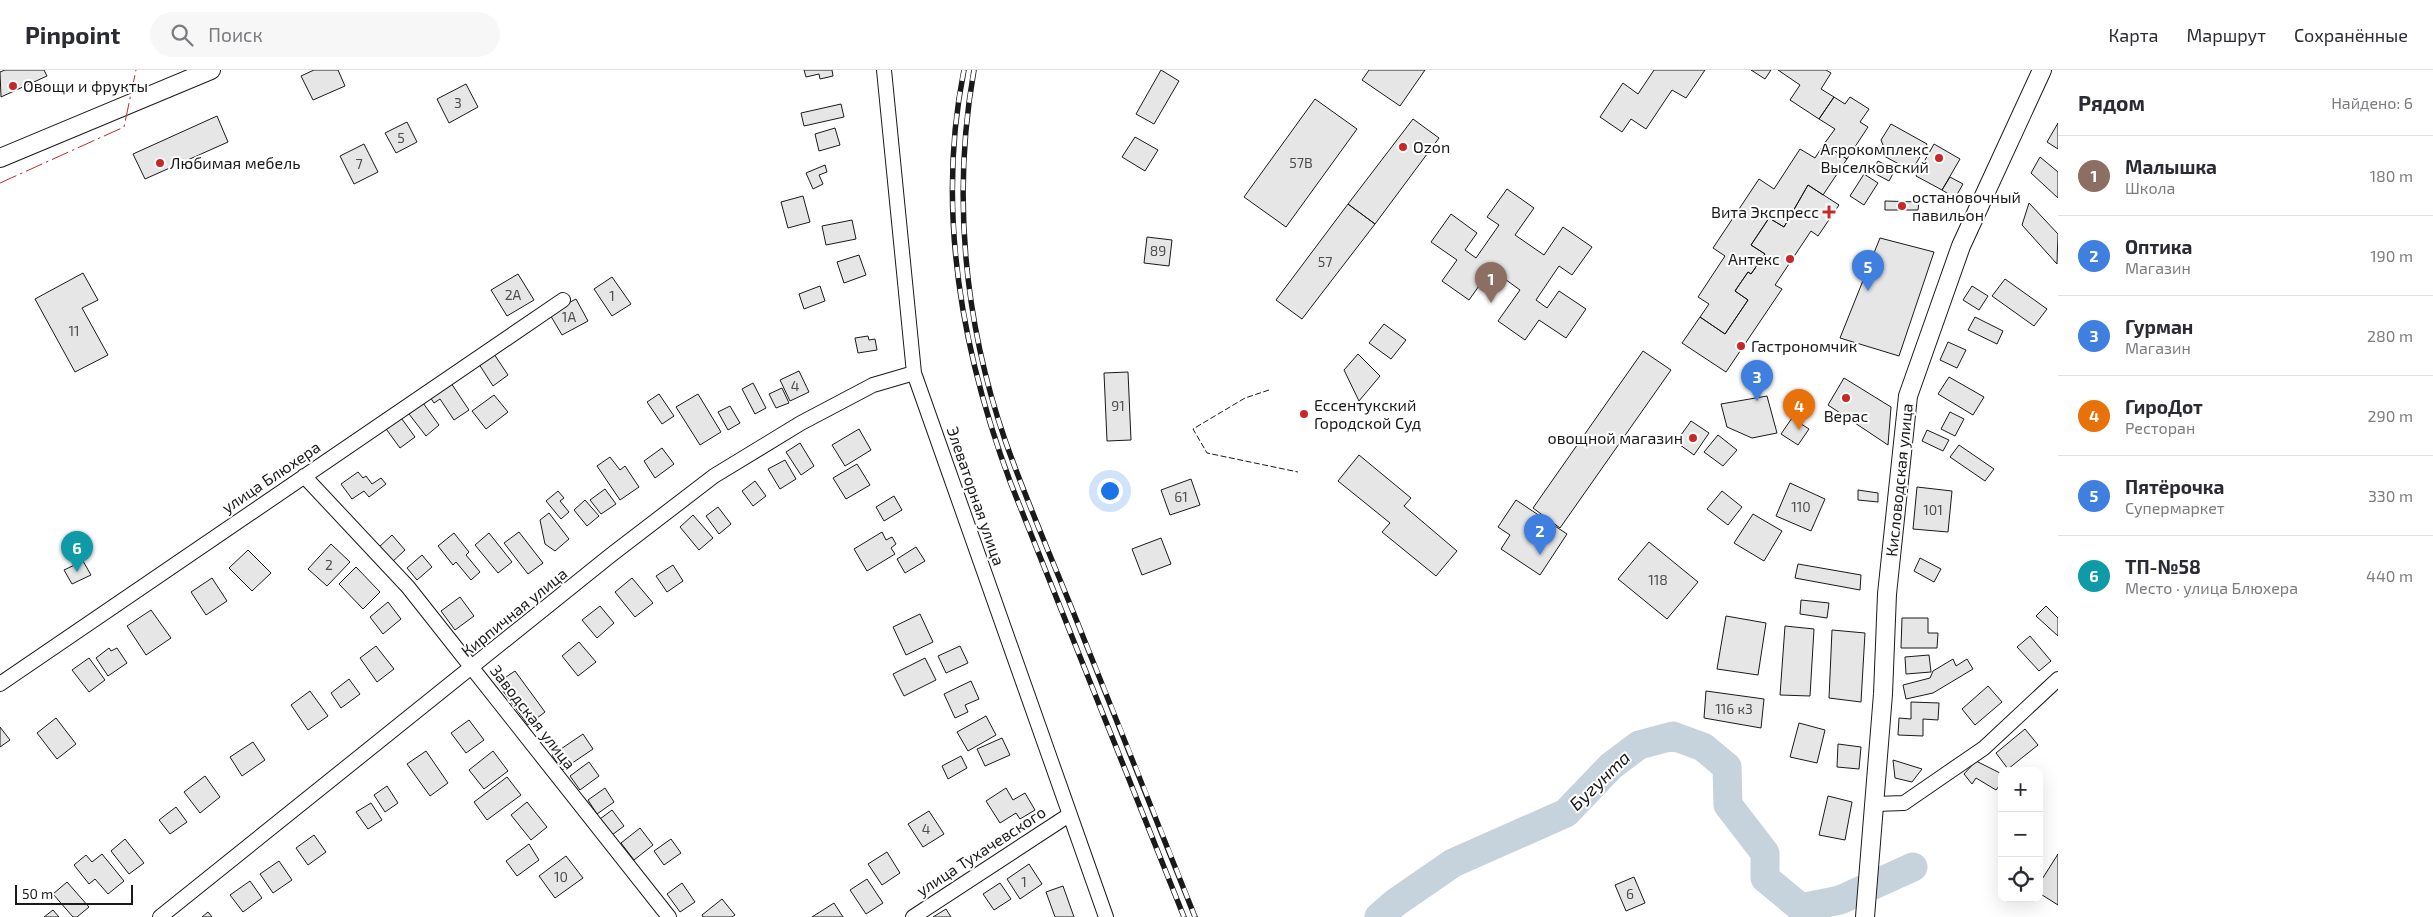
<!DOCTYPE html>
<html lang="ru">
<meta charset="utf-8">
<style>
:root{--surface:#fff;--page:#f7f7f7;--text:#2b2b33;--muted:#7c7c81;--line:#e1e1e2;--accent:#d93025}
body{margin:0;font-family:"Exo 2",sans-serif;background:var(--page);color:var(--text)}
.controls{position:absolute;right:15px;bottom:15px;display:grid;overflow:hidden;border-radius:10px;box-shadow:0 5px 20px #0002}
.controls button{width:45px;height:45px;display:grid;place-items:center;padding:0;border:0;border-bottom:1px solid var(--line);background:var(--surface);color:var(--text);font:25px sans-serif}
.scale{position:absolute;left:15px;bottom:12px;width:118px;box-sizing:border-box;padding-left:5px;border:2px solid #1a1a1a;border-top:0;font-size:14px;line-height:18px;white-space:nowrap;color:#1a1a1a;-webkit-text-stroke:4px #fff;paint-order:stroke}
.you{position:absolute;left:1109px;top:420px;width:18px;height:18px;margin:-12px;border:4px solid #fff;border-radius:50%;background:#1a73e8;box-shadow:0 0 0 8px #1a73e833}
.badge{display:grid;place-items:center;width:32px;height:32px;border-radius:50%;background:var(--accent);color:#fff;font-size:16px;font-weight:700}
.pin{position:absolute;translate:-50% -41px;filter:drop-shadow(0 1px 2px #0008)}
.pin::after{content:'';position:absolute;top:26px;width:18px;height:15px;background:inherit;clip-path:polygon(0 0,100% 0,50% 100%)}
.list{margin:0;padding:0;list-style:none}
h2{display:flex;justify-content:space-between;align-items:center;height:65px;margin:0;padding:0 20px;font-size:21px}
h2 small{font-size:16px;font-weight:400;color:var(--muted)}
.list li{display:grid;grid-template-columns:32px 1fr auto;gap:15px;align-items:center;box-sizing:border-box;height:80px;padding:0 20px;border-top:1px solid var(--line)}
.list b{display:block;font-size:19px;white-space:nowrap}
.list p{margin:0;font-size:16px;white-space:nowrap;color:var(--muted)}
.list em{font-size:16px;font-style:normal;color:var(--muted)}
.icon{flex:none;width:28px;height:28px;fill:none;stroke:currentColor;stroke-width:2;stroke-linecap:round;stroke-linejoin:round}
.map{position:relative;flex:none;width:2058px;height:847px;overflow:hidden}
header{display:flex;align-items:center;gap:30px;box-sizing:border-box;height:70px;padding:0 25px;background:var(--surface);border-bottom:1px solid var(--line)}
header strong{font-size:24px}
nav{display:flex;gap:28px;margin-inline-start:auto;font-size:18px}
.search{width:350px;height:45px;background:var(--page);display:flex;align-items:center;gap:12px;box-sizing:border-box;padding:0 18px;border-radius:28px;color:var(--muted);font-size:19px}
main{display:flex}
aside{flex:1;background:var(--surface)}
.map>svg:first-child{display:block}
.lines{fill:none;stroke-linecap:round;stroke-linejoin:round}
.river{stroke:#c6d2dc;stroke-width:29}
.building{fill:#e6e6e6;stroke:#1a1a1a}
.minor-casing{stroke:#1a1a1a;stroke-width:16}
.tertiary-casing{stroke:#1a1a1a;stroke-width:20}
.minor{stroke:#fff;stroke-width:14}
.tertiary{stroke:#fff;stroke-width:18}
.rail-casing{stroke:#1a1a1a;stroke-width:5.5}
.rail{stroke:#fff;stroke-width:4;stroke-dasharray:11;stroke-linecap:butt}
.fence{stroke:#1a1a1a;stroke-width:1;stroke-dasharray:6 2.5;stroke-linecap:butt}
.power{stroke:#c62828;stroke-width:1;stroke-dasharray:18 4 2.5 4;stroke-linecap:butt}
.poi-dot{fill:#c62828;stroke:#fff;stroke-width:2}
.labels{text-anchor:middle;stroke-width:4;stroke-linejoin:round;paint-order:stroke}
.number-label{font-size:14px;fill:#4d4d4d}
.poi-label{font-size:16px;fill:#1a1a1a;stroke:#fff;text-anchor:start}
.street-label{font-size:16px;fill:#1a1a1a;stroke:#fff}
.water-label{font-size:18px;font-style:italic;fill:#1a1a1a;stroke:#fff}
</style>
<header>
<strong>Pinpoint</strong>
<div class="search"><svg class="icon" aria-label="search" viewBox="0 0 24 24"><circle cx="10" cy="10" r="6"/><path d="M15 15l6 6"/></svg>Поиск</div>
<nav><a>Карта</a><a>Маршрут</a><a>Сохранённые</a></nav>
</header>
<main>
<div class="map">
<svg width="2058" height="847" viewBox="0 0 2058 847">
<rect width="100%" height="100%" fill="#fff"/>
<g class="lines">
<path class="river" d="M1379 847 1395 833 1453 793 1566 743 1611 696 1639 675 1673 666 1703 677 1727 697 1728 735 1765 783V808L1801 838 1840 830 1913 797"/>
</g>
<path class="building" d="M5 0H44L47 6 1 27 0 2Z
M314 0H338L345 16 313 30 301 6Z
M804 0H832L833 6 820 9 819 4 806 7Z
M1161 0 1179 11 1154 54 1136 44Z
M1369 0H1425L1400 36 1362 10Z
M1654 0H1705L1686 28 1672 20 1646 59 1631 49 1622 62 1600 47 1623 13 1638 24Z
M1751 0H1771L1765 9Z
M1778 0H1826L1831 3 1821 19 1834 27 1819 49 1790 30 1800 15Z
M466 14 478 37 449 53 437 29Z
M1834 27 1845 34 1850 27 1869 39 1860 52 1868 57 1847 89 1824 74 1835 59 1819 49Z
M1315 29 1357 59 1286 157 1244 127Z
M841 34 844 47 804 56 801 43Z
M217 46 228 72 145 109 133 84Z
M1413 49 1439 68 1375 154 1348 134Z
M407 52 417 72 396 83 385 63Z
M2058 53V79L2047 72Z
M1891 54 1927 74 1912 101 1884 86 1885 80 1881 70Z
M835 58 840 75 819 81 815 64Z
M1135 67 1158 80 1145 101 1122 87Z
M364 74 378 102 354 114 340 86Z
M1824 74 1847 89 1823 125 1808 115 1784 157 1769 148 1751 175 1765 184 1751 204 1748 202 1735 221 1748 230 1725 264 1700 247 1709 234 1698 227 1725 186 1713 178 1759 109 1774 119 1800 79 1815 88Z
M1934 74 1960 89 1942 120 1916 106Z
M2040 87 2058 102V128L2031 103Z
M1878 91 1895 100 1889 111 1872 102Z
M825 95 827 102 819 105 823 114 813 119 806 103Z
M1864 104 1878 113 1864 135 1850 126Z
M1950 107 1963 114 1955 128 1942 120Z
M1808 115 1839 135 1818 166 1811 161 1775 215 1782 219 1726 302 1682 273 1700 247 1725 264 1748 230 1735 221 1748 202 1751 204 1765 184 1751 175 1769 148 1784 157Z
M1507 119 1534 138 1515 165 1544 185 1563 157 1592 177 1572 205 1559 196 1536 230 1547 238 1559 221 1586 239 1566 268 1539 250 1525 270 1498 251 1520 220 1491 199 1469 230 1442 211 1457 190 1431 172 1451 144 1477 163 1465 180 1476 188 1499 155 1487 147Z
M803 126 810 152 788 158 781 132Z
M1885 131 1919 132 1918 140H1885Z
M2029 133 2058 164 2057 194 2022 155Z
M1348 134 1375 154 1302 249 1276 230Z
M852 150 856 169 826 175 822 156Z
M1147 167 1172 170 1169 196 1144 193Z
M1880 168 1934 182 1899 286 1840 268Z
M859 185 866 205 844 213 837 192Z
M83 203 98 230 82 238 108 285 75 302 35 229Z
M518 204 534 230 507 246 491 220Z
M612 207 631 234 612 246 594 219Z
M2005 209 2047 239 2034 256 1992 226Z
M820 216 825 231 804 239 799 224Z
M1972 216 1988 226 1979 240 1963 230Z
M576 229 588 251 562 265 549 243Z
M1975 247 2003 261 1997 274 1968 260Z
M1384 254 1406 270 1391 289 1369 273Z
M868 266 869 270 875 269 877 280 858 283 855 268Z
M1948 272 1966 280 1957 298 1940 290Z
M492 281 508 305 493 316 477 291Z
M1643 281 1671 300 1560 458 1533 438Z
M1358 284 1380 306 1359 331 1344 300Z
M799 301 809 322 790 331 780 310Z
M1128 302 1131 370 1107 371 1104 303Z
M1949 307 1984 327 1973 345 1938 324Z
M1844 308 1891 337 1888 375 1828 335Z
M449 310 469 340 454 350 440 329 434 333 428 324Z
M753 313 766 338 755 344 742 319Z
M782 318 789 333 776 338 769 324Z
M659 324 674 346 662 354 647 332Z
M698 324 721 362 700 375 676 337Z
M494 325 508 342 486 359 472 341Z
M1767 326 1777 363 1752 368 1727 357 1721 334Z
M423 333 439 355 426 366 409 344Z
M730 336 740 353 728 360 718 342Z
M1950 342 1964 349 1955 366 1941 359Z
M399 345 415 367 400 378 384 356Z
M1792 348 1809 359 1798 375 1781 364Z
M1691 351 1709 363 1694 385 1676 372Z
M859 359 871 380 845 396 832 375Z
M1927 360 1949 370 1943 381 1922 371Z
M1718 365 1737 380 1723 396 1704 382Z
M800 373 814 396 801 405 786 382Z
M1959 375 1994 399 1985 411 1950 387Z
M662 378 674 394 655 408 644 391Z
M1359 385 1411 428 1404 436 1457 481 1436 506 1382 462 1390 453 1338 411Z
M610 387 620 400 625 396 639 417 620 430 597 396Z
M785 390 796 409 780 419 768 399Z
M857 394 870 415 846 429 833 408Z
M358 402 363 408 366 406 372 414 381 408 386 414 369 427 364 421 352 429 341 414Z
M1191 409 1200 435 1170 445 1161 420Z
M755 411 766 426 753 436 742 421Z
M1790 413 1825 429 1811 461 1776 446Z
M1917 417 1952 421 1948 462 1913 459Z
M605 419 616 434 601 444 590 430Z
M1858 420 1878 423V432L1858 430Z
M558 421 564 428 560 431 569 442 561 449 546 431Z
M1722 421 1742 437 1728 455 1707 439Z
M894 426 902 440 884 451 876 437Z
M585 430 599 446 587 456 574 440Z
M1516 430 1567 464 1540 505 1501 479 1510 465 1498 457Z
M718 437 731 454 719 464 706 446Z
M549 443 569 469 555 481 545 474 540 450Z
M1753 444 1782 461 1764 491 1734 473Z
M693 445 713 468 699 480 680 457Z
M519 462 543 493 528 504 504 473Z
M882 462 886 470 892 467 896 474 891 478 895 484 867 501 854 479Z
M454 463 469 482 466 485 480 502 471 510 456 492 453 495 438 476Z
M489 463 512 492 498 503 475 475Z
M392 465 405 480 391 493 378 478Z
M1161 468 1171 494 1142 505 1132 479Z
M1649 472 1698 512 1667 549 1618 509Z
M331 474 350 492 327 516 308 499Z
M916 477 925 491 905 503 897 489Z
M248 480 271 503 252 521 229 498Z
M422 485 432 497 417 510 407 498Z
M1920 488 1941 499 1934 512 1914 501Z
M83 491 91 505 72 514 64 500Z
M1798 494 1861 505 1860 520 1795 508Z
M673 495 683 511 667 522 656 506Z
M356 497 380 522 363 539 339 514Z
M212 508 227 531 206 545 191 522Z
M632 508 653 533 635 547 615 522Z
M460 527 474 546 455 560 441 541Z
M1801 530 1829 533 1827 548 1800 544Z
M388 532 401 549 383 564 370 547Z
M600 536 614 553 597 568 582 550Z
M2046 536 2058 548V566L2036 546Z
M151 540 171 568 146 585 127 556Z
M920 544 933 572 906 585 893 557Z
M1726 546 1766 553 1758 605 1717 599Z
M1902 548H1928V563H1938L1937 578H1901Z
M1785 556 1814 559 1810 626 1780 625Z
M1832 560 1865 563 1861 632 1829 628Z
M2030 566 2051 591 2039 601 2017 577Z
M579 572 596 592 578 606 562 586Z
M376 576 394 599 377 612 360 588Z
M960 576 968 593 946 603 938 586Z
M109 578 111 581 117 578 127 593 108 606 96 588Z
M1929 585 1931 602 1906 604 1905 587Z
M89 588 105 610 89 622 72 600Z
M925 588 936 610 904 626 893 604Z
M1953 589 1956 596 1967 589 1973 599 1933 623 1906 629 1903 615 1930 608 1933 601Z
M515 601 545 642 528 655 497 613Z
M349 609 360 624 341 638 331 623Z
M971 611 979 629 965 635 968 642 955 648 944 624Z
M1988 616 2002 632 1975 655 1962 639Z
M310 621 328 646 308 660 291 635Z
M1706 621 1764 629 1761 658 1704 648Z
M1911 632 1939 633 1938 650 1923 649V666L1898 665 1899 648 1911 649Z
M986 646 996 665 968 681 957 662Z
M56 648 76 674 57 689 37 663Z
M469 650 484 670 466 683 451 663Z
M1799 653 1825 660 1817 693 1790 687Z
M0 657 10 670 0 677Z
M2025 659 2038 675 2008 699 1996 683Z
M583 664 593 679 562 700 552 685Z
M1002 668 1010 685 985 696 977 679Z
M253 672 265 690 242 706 230 687Z
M1838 674 1861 677 1859 699 1837 697Z
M426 681 448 713 430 726 407 694Z
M493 681 508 701 484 719 469 700Z
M961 686 967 698 948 709 942 696Z
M1893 690 1922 699 1912 712 1895 708Z
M1976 691 2002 704V712L1996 720 1976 708 1972 714 1964 704Z
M589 692 599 706 580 720 570 706Z
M205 706 220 727 200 743 184 722Z
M507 707 521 725 487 750 474 732Z
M387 716 398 733 385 742 374 725Z
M605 718 614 732 597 744 588 730Z
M1006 718 1013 730 1025 723 1035 740 1020 749 1016 743 1000 753 986 731Z
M1828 726 1852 732 1845 770 1819 765Z
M527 732 547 757 531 770 511 745Z
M371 733 382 750 368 759 356 742Z
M176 737 187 752 170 764 159 750Z
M612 740 624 756 612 765 600 749Z
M929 741 944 764 923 777 908 754Z
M640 758 653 775 634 790 621 773Z
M314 765 326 782 308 795 296 778Z
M125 769 144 793 129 804 111 781Z
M671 769 681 783 664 795 654 781Z
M529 774 539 790 517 806 506 791Z
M887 782 900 803 882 815 868 794Z
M102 784 124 811 108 824 95 809 89 814 74 795 86 785 92 792Z
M2058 784V835L2039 823V814Z
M566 786 583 808 555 828 539 806Z
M279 791 292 810 273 823 260 804Z
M1029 794 1042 814 1020 829 1007 809Z
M1634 807 1645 833 1626 841 1615 815Z
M867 809 883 833 866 844 850 820Z
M250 811 262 828 243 842 230 825Z
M67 812 89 837 77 847H73L53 824Z
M682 813 695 832 680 842 667 824Z
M1000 813 1011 829 994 840 983 824Z
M1063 816 1074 847H1055L1046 822Z
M722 829 735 845 732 847H703L702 845Z
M834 833 843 847H812Z
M946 839 951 847H933Z
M53 840 59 847H44Z
M208 842 212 847H202Z"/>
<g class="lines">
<g class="minor-casing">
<path id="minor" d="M884 0 914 303 1106 847
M304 406 408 517 669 847
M0 614 563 230
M1875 734 1904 733 1949 702 1984 678 2058 609
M160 847 611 485 714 406 801 353 873 315 914 303
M913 847 1069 745"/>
</g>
<g class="tertiary-casing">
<path id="tertiary" d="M0 88 211 0
M1865 847 1883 624 1887 524 1908 326 1961 176 2042 0"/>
</g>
<use href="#minor" class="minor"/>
<use href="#tertiary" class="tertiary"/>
<g class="rail-casing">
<path id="rail" d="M964 0C936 139 962 283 1011 414L1184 847
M974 0C952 124 964 251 1005 370 1026 430 1052 489 1076 549 1116 648 1156 747 1195 847"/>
</g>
<use href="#rail" class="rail"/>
<path class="fence" d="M1269 320 1245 328 1193 359 1207 383 1298 402"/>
<path class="power" d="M0 113 124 57 136 0"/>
</g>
<g class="poi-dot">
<circle cx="13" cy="16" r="5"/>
<circle cx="1403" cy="77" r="5"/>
<circle cx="1939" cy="88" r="5"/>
<circle cx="160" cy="93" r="5"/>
<circle cx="1902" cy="136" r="5"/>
<path d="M1826.5 134.5h5v5h5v5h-5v5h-5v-5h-5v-5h5z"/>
<circle cx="1790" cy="189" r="5"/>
<circle cx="1741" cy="276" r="5"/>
<circle cx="1846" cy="328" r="5"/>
<circle cx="1304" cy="344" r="5"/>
<circle cx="1693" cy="368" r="5"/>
</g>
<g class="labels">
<g class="number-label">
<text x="458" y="38">3</text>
<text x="401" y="73">5</text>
<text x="1301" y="98">57В</text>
<text x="359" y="99">7</text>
<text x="1158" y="186">89</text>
<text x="1325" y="197">57</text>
<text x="513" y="230">2А</text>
<text x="612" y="231">1</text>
<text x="569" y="252">1А</text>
<text x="74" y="266">11</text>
<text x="795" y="321">4</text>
<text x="1118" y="341">91</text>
<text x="1181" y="432">61</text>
<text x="1801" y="442">110</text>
<text x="1933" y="445">101</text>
<text x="329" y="500">2</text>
<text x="1658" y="515">118</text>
<text x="1734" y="644">116 к3</text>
<text x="926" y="764">4</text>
<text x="561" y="812">10</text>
<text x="1024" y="817">1</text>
<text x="1630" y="829">6</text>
</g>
<g class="poi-label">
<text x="23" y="22">Овощи и фрукты</text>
<text x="1413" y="83">Ozon</text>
<text x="1929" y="85" text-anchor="end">Агрокомплекс<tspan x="1929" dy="18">Выселковский</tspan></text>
<text x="170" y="99">Любимая мебель</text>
<text x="1912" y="133">остановочный<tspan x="1912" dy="18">павильон</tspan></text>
<text x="1819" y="148" text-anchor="end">Вита Экспресс</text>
<text x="1780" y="195" text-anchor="end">Антекс</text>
<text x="1751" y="282">Гастрономчик</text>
<text x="1314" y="341">Ессентукский<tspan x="1314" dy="18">Городской Суд</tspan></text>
<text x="1846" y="352" text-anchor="middle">Верас</text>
<text x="1683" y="374" text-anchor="end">овощной магазин</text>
</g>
<g class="street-label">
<text transform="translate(271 407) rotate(-34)" y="6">улица Блюхера</text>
<text transform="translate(1899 410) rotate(-84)" y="6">Кисловодская улица</text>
<text transform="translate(976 426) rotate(71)" y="6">Элеваторная улица</text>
<text transform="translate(514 542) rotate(-39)" y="6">Кирпичная улица</text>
<text transform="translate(533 647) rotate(52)" y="6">Заводская улица</text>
<text transform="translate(981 781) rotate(-33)" y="6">улица Тухачевского</text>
</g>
<g class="water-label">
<text transform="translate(1600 711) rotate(-44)" y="6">Бугунта</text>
</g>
</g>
</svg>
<div class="controls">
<button>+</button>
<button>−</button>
<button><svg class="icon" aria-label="locate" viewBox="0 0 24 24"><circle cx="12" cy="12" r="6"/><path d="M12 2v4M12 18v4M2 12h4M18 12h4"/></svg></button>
</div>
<div class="scale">50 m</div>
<div class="you"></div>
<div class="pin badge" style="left:1491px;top:233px;background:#8d6e63">1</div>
<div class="pin badge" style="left:1540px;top:485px;background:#3f7fe0">2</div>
<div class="pin badge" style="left:1757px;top:331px;background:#3f7fe0">3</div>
<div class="pin badge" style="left:1799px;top:360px;background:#e8710a">4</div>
<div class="pin badge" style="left:1868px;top:221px;background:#3f7fe0">5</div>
<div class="pin badge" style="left:77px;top:502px;background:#0f9aa8">6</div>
</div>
<aside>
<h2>Рядом<small>Найдено: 6</small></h2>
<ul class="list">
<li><span class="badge" style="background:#8d6e63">1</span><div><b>Малышка</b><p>Школа</p></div><em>180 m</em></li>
<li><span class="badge" style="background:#3f7fe0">2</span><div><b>Оптика</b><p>Магазин</p></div><em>190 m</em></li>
<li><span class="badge" style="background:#3f7fe0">3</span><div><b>Гурман</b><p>Магазин</p></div><em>280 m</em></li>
<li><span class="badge" style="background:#e8710a">4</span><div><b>ГироДот</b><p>Ресторан</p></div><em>290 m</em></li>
<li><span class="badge" style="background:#3f7fe0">5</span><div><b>Пятёрочка</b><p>Супермаркет</p></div><em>330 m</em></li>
<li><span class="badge" style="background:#0f9aa8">6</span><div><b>ТП-№58</b><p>Место · улица Блюхера</p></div><em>440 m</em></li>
</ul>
</aside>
</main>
